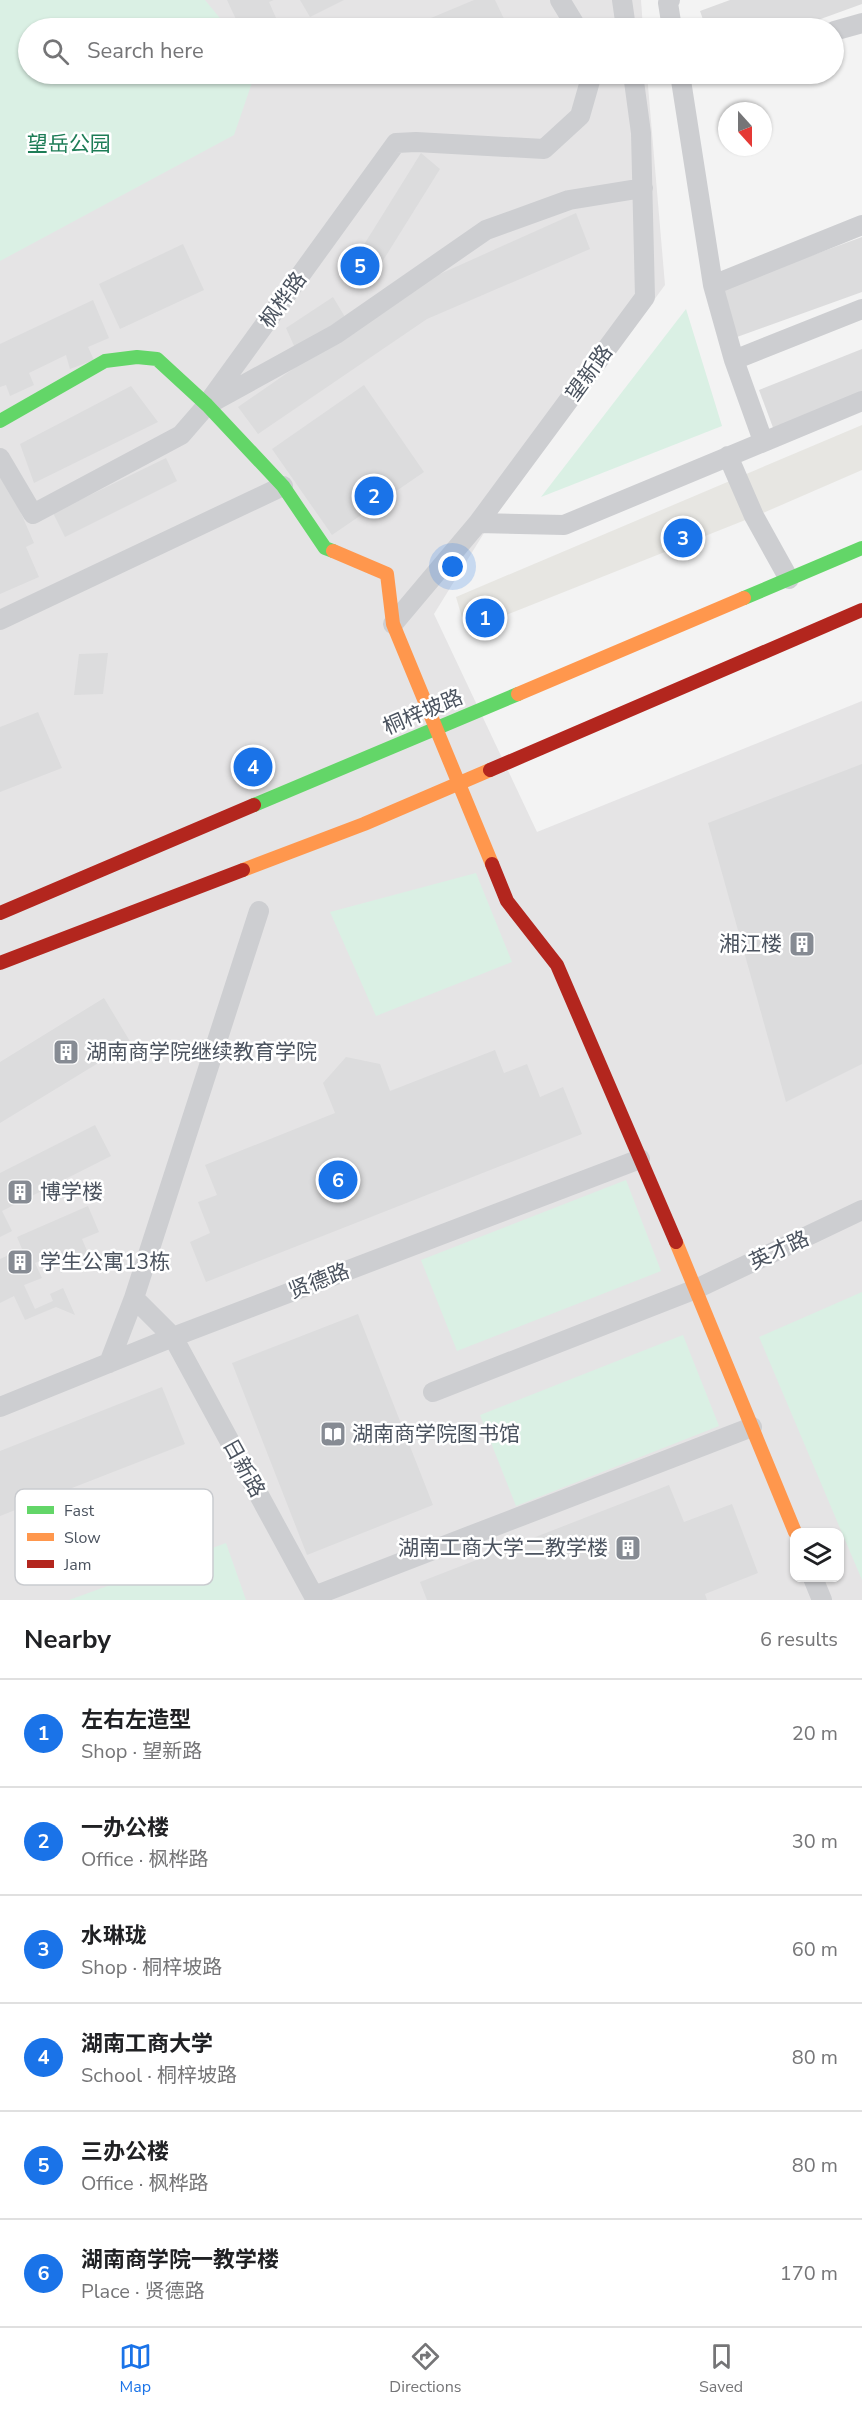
<!DOCTYPE html>
<meta charset="utf-8">
<style>
:root{--surface:#fff;--page:#f6f6f6;--text:#202124;--muted:#757577;--line:#e0e0e0;--accent:#1a73e8}
body{margin:0;font-family:"Nunito Sans","Noto Sans SC",sans-serif;background:var(--page);color:var(--text)}
.controls{position:absolute;right:18px;bottom:18px;display:grid;overflow:hidden;border-radius:12px;box-shadow:0 2px 4px #0004}
.controls button{width:54px;height:54px;display:grid;place-items:center;padding:0;border:0;border-bottom:2px solid var(--line);background:var(--surface);color:var(--text);font:30px sans-serif}
.compass{position:absolute;left:718px;top:102px;width:54px;height:54px;border-radius:50%;background:var(--surface);box-shadow:0 2px 4px #0004;rotate:159deg}
.you{position:absolute;left:453px;top:567px;width:21px;height:21px;margin:-15px;border:4px solid #fff;border-radius:50%;background:#1a73e8;box-shadow:0 0 0 9px #1a73e833}
.badge{display:grid;place-items:center;width:39px;height:39px;border-radius:50%;background:var(--accent);color:#fff;font-size:20px;font-weight:700}
.pin{position:absolute;translate:-50% -50%;border:3px solid #fff;box-shadow:0 2px 6px #0006}
.list{margin:0;padding:0;list-style:none}
h2{display:flex;justify-content:space-between;align-items:center;height:78px;margin:0;padding:0 24px;font-size:26px}
h2 small{font-size:20px;font-weight:400;color:var(--muted)}
.list li{display:grid;grid-template-columns:39px 1fr auto;gap:18px;align-items:center;box-sizing:border-box;height:108px;padding:0 24px;border-top:2px solid var(--line)}
.list b{display:block;font-size:22px;white-space:nowrap}
.list p{margin:0;font-size:20px;white-space:nowrap;color:var(--muted)}
.list em{font-size:20px;font-style:normal;color:var(--muted)}
.icon{flex:none;width:33px;height:33px;fill:none;stroke:currentColor;stroke-width:2;stroke-linecap:round;stroke-linejoin:round}
.map{position:relative;flex:none;width:862px;height:1600px;overflow:hidden}
.search{position:absolute;background:var(--surface);box-shadow:0 2px 4px #0004;left:18px;right:18px;top:18px;height:66px;display:flex;align-items:center;gap:15px;box-sizing:border-box;padding:0 21px;border-radius:33px;color:var(--muted);font-size:22px}
.sheet{height:726px;background:var(--surface)}
nav{display:flex;justify-content:space-around;align-items:center;box-sizing:border-box;height:84px;border-top:2px solid var(--line);background:var(--surface);font-size:16px;color:var(--muted)}
nav a{display:grid;justify-items:center;gap:3px}
nav .on{color:var(--accent)}
.map>svg:first-child{display:block}
.commercial{fill:#e7e6e2}
.education{fill:#e5e4e5;fill-rule:evenodd}
.green{fill:#daf0e4}
.building{fill:#dcdcdd}
.lines{fill:none;stroke-linecap:round;stroke-linejoin:round}
.street{stroke:#cdced1;stroke-width:20}
.fast{stroke:#63d668;stroke-width:14}
.slow{stroke:#ff974d;stroke-width:14}
.jam{stroke:#b3261e;stroke-width:14}
.labels{text-anchor:middle;stroke-width:5;stroke-linejoin:round;paint-order:stroke}
.park-label{font-size:21px;fill:#1e7d57;stroke:#fff}
.street-label{font-size:21px;fill:#4b535f;stroke:#fff}
.poi-label{font-size:21px;fill:#4b535f;stroke:#fff;text-anchor:start}
.key{fill:#fff;stroke:#c9cbcf;stroke-width:1.5}
.key-label{font-size:16px;fill:#4b535f}
</style>
<div class="map">
<svg width="862" height="1600" viewBox="0 0 862 1600">
<rect width="100%" height="100%" fill="#f3f3f3"/>
<path class="commercial" d="M862 425V470L763 513 466 631 456 597Z"/>
<path class="education" d="M0 0H641L643 28H28V74H647L665 285 492 520 434 614 537 832 862 701V1600H0ZM794 1532H840V1578H794Z"/>
<path class="green" d="M0 0H205L228 28H28V74H255L234 135 0 261Z
M686 309 722 426 541 497Z
M476 873 512 962 376 1016 330 912Z
M626 1180 661 1271 457 1351 421 1260Z
M862 1292V1580L759 1337Z
M683 1335 719 1426 516 1506 480 1415Z
M226 1543 246 1600H69Z"/>
<path class="building" d="M227 0H274L269 2 280 27 240 28Z
M300 0H344L310 17Z
M474 0H495L505 21 489 28H407Z
M730 0H862V4L796 28H706L700 11Z
M421 153 440 169 369 283 347 272Z
M576 213 590 249 427 319 258 434 238 407 411 287Z
M862 237V292L737 337 720 289Z
M183 244 204 290 120 329 99 284Z
M333 297 345 317 295 348 286 328Z
M93 300 109 338 88 347 94 360 70 369 66 355 29 373 34 385 10 396 6 385 0 387V344Z
M862 349V399L775 433 759 390Z
M364 385 424 472 332 535 272 449Z
M131 386 158 422 34 483 20 444Z
M166 458 177 481 65 537 53 513Z
M0 465 34 543 26 547 39 577 0 594Z
M108 653 103 694 74 695 79 654Z
M38 712 62 768 0 792V727Z
M862 764V1064L786 1102 708 823Z
M104 998 131 1043 0 1123V1062Z
M495 1050 504 1073 527 1064 540 1097 563 1087 582 1134 206 1282 190 1242 210 1233 198 1202 217 1195 205 1165 335 1113 323 1083 346 1057 380 1064 390 1091Z
M95 1125 111 1156 2 1211 12 1231 0 1237V1173Z
M88 1206 99 1232 82 1239 91 1260 61 1273 53 1255 35 1263 42 1278 24 1285 35 1309 53 1301 50 1294 63 1288 75 1315 56 1307 25 1320 14 1296 0 1303V1259L22 1249 17 1237Z
M358 1314 433 1505 307 1555 232 1363Z
M162 1387 185 1444 0 1516V1451Z
M669 1485 684 1522 732 1504 758 1573 705 1594 707 1600H427L420 1582Z"/>
<g class="lines">
<path class="street" d="M560 0 577 28
M622 0 626 28
M670 0 668 3 672 28
M834 31 862 23
M680 74 713 285 734 360 763 441
M713 285 862 225
M734 360 862 309
M210 400 396 143 416 142 544 149 580 116 590 81 589 74
M728 456 754 516 789 579
M0 458 33 514 181 435 207 405 336 334 486 230 569 200 643 188
M478 523 564 525 862 401
M0 620 283 486
M393 624 478 523 645 297 641 133 633 74
M134 1298 259 911
M109 1363 134 1298 173 1337 316 1600
M433 1392 696 1289 862 1210
M0 1407 173 1337 640 1159
M813 1578 822 1600
M314 1596 752 1427"/>
<path class="fast" d="M0 421 105 361 137 357 157 359 207 405 283 486 325 548 333 551
M744 598 862 548
M254 805 518 694"/>
<path class="slow" d="M333 551 387 574 393 624 492 864
M518 694 744 598
M243 870 364 824 490 770
M676 1242 795 1532"/>
<path class="jam" d="M490 770 862 610
M492 864 507 901 557 965 676 1242
M0 913 254 805
M0 963 243 870"/>
</g>
<defs>
<g id="building-square" transform="scale(1.35)"><rect x="-9" y="-9" width="18" height="18" rx="4" fill="#868b93" stroke="#fff"/><path d="M-4-6H4V6H1V3H-1V6H-4ZM-2.5-4.3h1.7v1.8h-1.7ZM.8-4.3h1.7v1.8H.8ZM-2.5-1h1.7V.8h-1.7ZM.8-1h1.7V.8H.8Z" fill="#fff"/></g>
<g id="library-square" transform="scale(1.35)"><rect x="-9" y="-9" width="18" height="18" rx="4" fill="#868b93" stroke="#fff"/><path d="M-6-4Q-3-5.5-.7-3.5V5Q-3 3-6 4ZM6-4Q3-5.5 .7-3.5V5Q3 3 6 4Z" fill="#fff"/></g>
</defs>
<g fill-rule="evenodd">
<use href="#building-square" x="802" y="944"/>
<use href="#building-square" x="66" y="1052"/>
<use href="#building-square" x="20" y="1192"/>
<use href="#building-square" x="20" y="1262"/>
<use href="#library-square" x="333" y="1434"/>
<use href="#building-square" x="628" y="1548"/>
</g>
<g class="labels">
<g class="park-label">
<text x="69" y="151">望岳公园</text>
</g>
<g class="street-label">
<text transform="translate(283 300) rotate(-54)" y="7">枫桦路</text>
<text transform="translate(589 373) rotate(-54)" y="7">望新路</text>
<text transform="translate(423 712) rotate(-23)" y="7">桐梓坡路</text>
<text transform="translate(779 1250) rotate(-25)" y="7">英才路</text>
<text transform="translate(319 1281) rotate(-21)" y="7">贤德路</text>
<text transform="translate(244 1468) rotate(61)" y="7">日新路</text>
</g>
<g class="poi-label">
<text x="782" y="951" text-anchor="end">湘江楼</text>
<text x="86" y="1059">湖南商学院继续教育学院</text>
<text x="40" y="1199">博学楼</text>
<text x="40" y="1269">学生公寓13栋</text>
<text x="352" y="1441">湖南商学院图书馆</text>
<text x="608" y="1555" text-anchor="end">湖南工商大学二教学楼</text>
</g>
</g>
<rect x="15" y="1489" width="198" height="96" rx="9" class="key"/>
<rect x="27" y="1506" width="27" height="8" fill="#63d668"/>
<rect x="27" y="1533" width="27" height="8" fill="#ff974d"/>
<rect x="27" y="1560" width="27" height="8" fill="#b3261e"/>
<g class="key-label">
<text x="64" y="1516">Fast</text>
<text x="64" y="1543">Slow</text>
<text x="64" y="1570">Jam</text>
</g>
</svg>
<div class="controls">
<button><svg class="icon" aria-label="layers" viewBox="0 0 24 24"><path d="M12 4l9 5-9 5-9-5zM3 14l9 5 9-5"/></svg></button>
</div>
<svg class="compass" viewBox="-18 -18 36 36"><path d="M0-13l5 13h-10z" fill="#e53935"/><path d="M0 13l5-13h-10z" fill="#757577"/></svg>
<div class="you"></div>
<div class="pin badge" style="left:485px;top:618px">1</div>
<div class="pin badge" style="left:374px;top:496px">2</div>
<div class="pin badge" style="left:683px;top:538px">3</div>
<div class="pin badge" style="left:253px;top:767px">4</div>
<div class="pin badge" style="left:360px;top:266px">5</div>
<div class="pin badge" style="left:338px;top:1180px">6</div>
<div class="search"><svg class="icon" aria-label="search" viewBox="0 0 24 24"><circle cx="10" cy="10" r="6"/><path d="M15 15l6 6"/></svg>Search here</div>
</div>
<section class="sheet">
<h2>Nearby<small>6 results</small></h2>
<ul class="list">
<li><span class="badge">1</span><div><b>左右左造型</b><p>Shop · 望新路</p></div><em>20 m</em></li>
<li><span class="badge">2</span><div><b>一办公楼</b><p>Office · 枫桦路</p></div><em>30 m</em></li>
<li><span class="badge">3</span><div><b>水琳珑</b><p>Shop · 桐梓坡路</p></div><em>60 m</em></li>
<li><span class="badge">4</span><div><b>湖南工商大学</b><p>School · 桐梓坡路</p></div><em>80 m</em></li>
<li><span class="badge">5</span><div><b>三办公楼</b><p>Office · 枫桦路</p></div><em>80 m</em></li>
<li><span class="badge">6</span><div><b>湖南商学院一教学楼</b><p>Place · 贤德路</p></div><em>170 m</em></li>
</ul>
</section>
<nav>
<a class="on"><svg class="icon" aria-label="map" viewBox="0 0 24 24"><path d="M3 6l6-2 6 2 6-2v14l-6 2-6-2-6 2zM9 4v14M15 6v14"/></svg>Map</a>
<a><svg class="icon" aria-label="directions" viewBox="0 0 24 24"><path d="M12 3l9 9-9 9-9-9zM9 14v-3h6M13 9l2 2-2 2"/></svg>Directions</a>
<a><svg class="icon" aria-label="saved" viewBox="0 0 24 24"><path d="M7 4h10v16l-5-4-5 4z"/></svg>Saved</a>
</nav>
